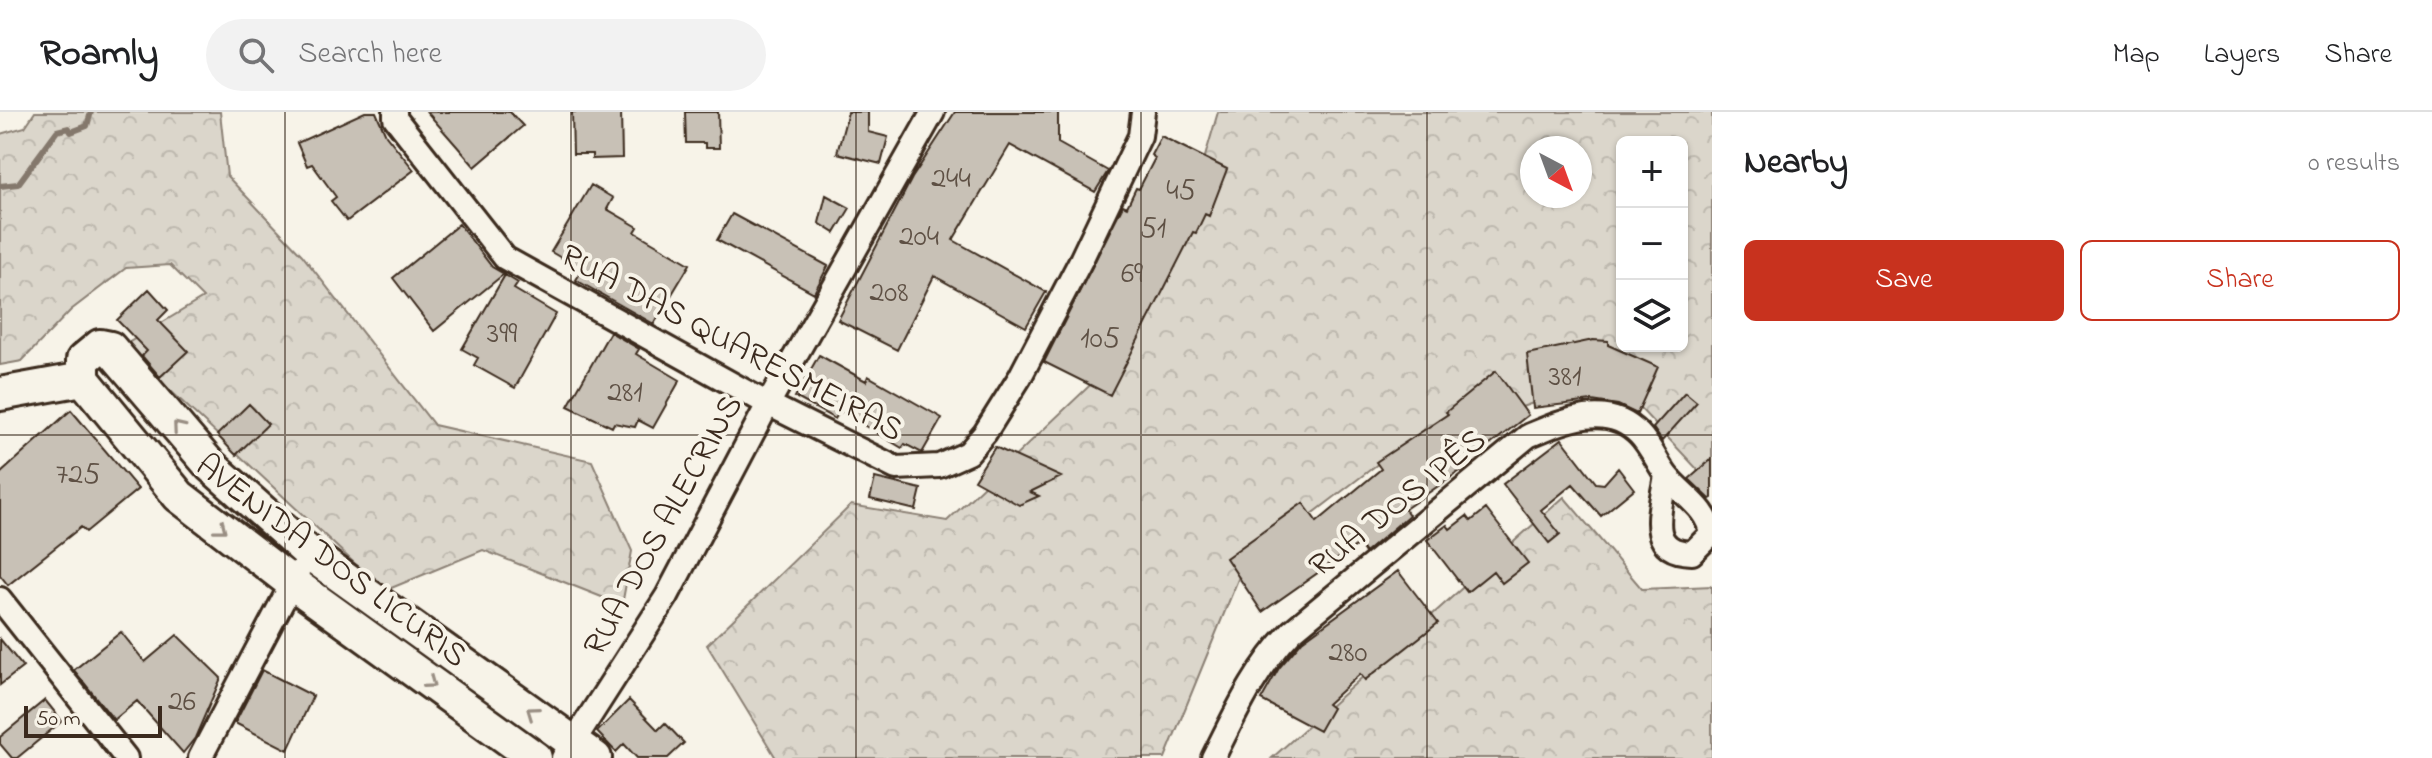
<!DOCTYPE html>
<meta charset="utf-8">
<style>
:root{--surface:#fff;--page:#f2f2f2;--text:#202124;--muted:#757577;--line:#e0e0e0;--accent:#c8321e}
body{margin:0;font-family:"Indie Flower",sans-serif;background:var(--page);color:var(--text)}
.controls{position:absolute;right:24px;top:24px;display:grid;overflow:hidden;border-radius:12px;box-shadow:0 2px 6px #0004}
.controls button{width:72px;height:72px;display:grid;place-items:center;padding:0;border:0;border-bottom:2px solid var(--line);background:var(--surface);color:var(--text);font:40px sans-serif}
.compass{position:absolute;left:1520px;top:24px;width:72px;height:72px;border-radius:50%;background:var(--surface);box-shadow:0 2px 6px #0004;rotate:139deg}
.scale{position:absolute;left:24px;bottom:20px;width:138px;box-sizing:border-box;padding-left:8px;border:4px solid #3b2a1e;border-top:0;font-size:22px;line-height:28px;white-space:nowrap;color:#3b2a1e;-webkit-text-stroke:6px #f7f3e8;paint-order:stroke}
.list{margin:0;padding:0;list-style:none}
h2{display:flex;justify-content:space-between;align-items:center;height:104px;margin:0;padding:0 32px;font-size:34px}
h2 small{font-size:26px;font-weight:400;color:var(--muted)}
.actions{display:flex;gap:16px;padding:24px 32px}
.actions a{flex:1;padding:18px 0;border:2px solid var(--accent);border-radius:12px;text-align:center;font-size:28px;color:var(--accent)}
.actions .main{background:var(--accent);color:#fff}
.icon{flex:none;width:44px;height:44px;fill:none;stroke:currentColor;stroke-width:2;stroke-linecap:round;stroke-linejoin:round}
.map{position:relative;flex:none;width:1712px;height:646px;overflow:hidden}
header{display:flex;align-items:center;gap:48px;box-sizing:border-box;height:112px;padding:0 40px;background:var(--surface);border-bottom:2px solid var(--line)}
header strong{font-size:38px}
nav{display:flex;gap:44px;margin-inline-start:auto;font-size:28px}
.search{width:560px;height:72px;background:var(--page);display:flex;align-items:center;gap:20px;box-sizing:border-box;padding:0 28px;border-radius:44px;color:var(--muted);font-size:30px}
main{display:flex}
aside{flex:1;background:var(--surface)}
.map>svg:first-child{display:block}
.forest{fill:url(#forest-crowns);stroke:#8b8074;stroke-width:2;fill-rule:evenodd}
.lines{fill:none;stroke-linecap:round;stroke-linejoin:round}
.stream{stroke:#84786c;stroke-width:6}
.building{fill:#c8c1b6;stroke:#3b2a1e;stroke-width:2}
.street-casing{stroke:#3b2a1e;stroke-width:28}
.secondary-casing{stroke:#3b2a1e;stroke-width:38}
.street{stroke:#f7f3e8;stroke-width:22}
.secondary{stroke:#f7f3e8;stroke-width:32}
.oneway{stroke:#998e83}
.grid{fill:none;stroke:#3b2a1e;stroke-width:2;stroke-opacity:0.55}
.labels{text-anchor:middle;stroke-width:8;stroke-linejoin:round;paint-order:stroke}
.number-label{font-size:30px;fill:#5e5044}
.street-label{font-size:34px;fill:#3b2a1e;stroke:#f7f3e8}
</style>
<header>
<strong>Roamly</strong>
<div class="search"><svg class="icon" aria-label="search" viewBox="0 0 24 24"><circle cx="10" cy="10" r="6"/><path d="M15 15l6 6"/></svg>Search here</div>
<nav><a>Map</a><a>Layers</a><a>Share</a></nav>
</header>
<main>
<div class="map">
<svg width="1712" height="646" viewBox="0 0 1712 646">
<defs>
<pattern id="forest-crowns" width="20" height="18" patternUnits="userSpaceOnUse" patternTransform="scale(2)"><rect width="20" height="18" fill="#dbd6cb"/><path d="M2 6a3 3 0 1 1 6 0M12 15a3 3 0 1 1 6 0" fill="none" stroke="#bdb8ae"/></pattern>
</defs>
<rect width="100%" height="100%" fill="#f7f3e8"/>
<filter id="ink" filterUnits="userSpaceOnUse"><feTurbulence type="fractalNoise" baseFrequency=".0125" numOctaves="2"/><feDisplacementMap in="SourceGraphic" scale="16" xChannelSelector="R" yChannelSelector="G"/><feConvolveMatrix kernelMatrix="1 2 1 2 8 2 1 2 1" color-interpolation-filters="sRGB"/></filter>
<g filter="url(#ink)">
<path class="forest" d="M35 0H220L227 64 302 143 434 313 592 349 632 439 622 493 483 438 384 479 123 234 203 186 170 153 126 156 71 198 22 249 0 253V22L25 15Z
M1218 0H1712V373L1610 264 1459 317 1379 351 1243 455 1165 646H776L707 533 851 393 947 409 1125 240 1186 110ZM1622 30H1682V234H1622ZM1532 36H1580V84H1532Z
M1564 385 1642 477 1712 474V646H1272Z"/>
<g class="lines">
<path class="stream" d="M0 74 18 72 57 19 69 16 71 20 87 14 91 0"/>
</g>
<path class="building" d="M365 0H376L386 23 414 58 347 109 331 89 336 85 312 52 307 54 297 31Z
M427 0H510L523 14 475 55Z
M572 0H621L622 46 592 47V42H573Z
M685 0H718L719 36H705V31H686Z
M848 0H868V20L888 25 881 52 837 41Z
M955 0H1058V31L1108 59 1095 80 1010 33 953 128 1046 180 1026 215 934 164 897 238 838 208 912 66Z
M1161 24 1227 57 1209 104 1205 102 1196 121 1193 120 1110 283 1044 250 1123 93 1127 95 1136 76 1139 77 1155 46 1151 43Z
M591 73 613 86 607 97 638 115 635 120 690 152 654 212 576 168 582 158 551 140Z
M826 83 850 96 835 121 819 111Z
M732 102 828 154 814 181 717 128Z
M459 112 492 155 504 162 434 219 393 166Z
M505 163 518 171 514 177 556 202 515 276 474 253 478 246 462 237Z
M149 177 168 198 158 208 188 239 160 265 142 244 147 239 117 208Z
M610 220 639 237 636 242 680 268 653 316 638 308 635 315 614 311 612 315 568 294Z
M1593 228 1608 229V233L1658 255 1637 302 1618 293 1592 289 1533 296 1527 242Z
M819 243 866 269 868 264 942 306 922 341 905 332 902 336 840 299 835 307 795 285Z
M1496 259 1528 303 1471 348 1473 350 1405 397 1409 403 1365 441 1359 432 1262 500 1226 446 1303 391 1317 410 1381 357 1376 350 1448 302 1446 300Z
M1685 280 1697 290 1662 329 1653 316Z
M249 292 268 312 236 343 217 323Z
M71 298 138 377 86 420 81 415 8 473 0 463V362Z
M1562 327 1596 371 1604 372 1618 356 1634 377 1601 404 1573 372 1541 398 1560 422 1549 431 1503 372Z
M995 335 1061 365 1030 380 1039 384 1019 393 974 368Z
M1712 347V386L1710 387 1689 367Z
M875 366 921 377 916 398 870 387Z
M1486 397 1528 451 1502 471 1493 459 1467 480 1427 428 1447 413 1450 417 1467 404 1471 409Z
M1398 459 1438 511 1365 568 1360 562 1327 592 1332 596 1319 619 1261 588 1279 556 1302 529Z
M121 520 145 550 177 523 221 566 195 626 183 641 137 589 114 608 74 558Z
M0 527 23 555 0 573Z
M262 558 313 584 288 638 235 611Z
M45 588 62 609 17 646H12L0 632V625Z
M629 588 658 618 665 611 684 631 668 646H637L624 632 616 640 597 620Z"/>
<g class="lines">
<g class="street-casing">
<path id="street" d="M395 0V6L505 146 768 292 896 356 939 354 968 341 985 321 1020 265 1081 148 1140 24 1143 0
M0 487 126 646
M200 646 298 460
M563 646 667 484 768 292 933 0
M1213 646C1236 600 1256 556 1292 519L1528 324C1563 309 1607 289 1639 322 1651 334 1657 351 1667 364 1683 384 1708 396 1711 422L1692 441C1644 440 1661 396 1666 363"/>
</g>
<g class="secondary-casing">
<path id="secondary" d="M0 282 83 267
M535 646 291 470 179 384 83 267V248L100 234 110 236 210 353 310 442 595 646"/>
</g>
<use href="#street" class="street"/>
<use href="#secondary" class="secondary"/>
</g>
<defs><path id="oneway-chevron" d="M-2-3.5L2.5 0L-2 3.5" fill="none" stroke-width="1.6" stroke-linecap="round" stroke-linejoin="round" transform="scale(2)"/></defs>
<g class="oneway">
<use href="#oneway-chevron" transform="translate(178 315) rotate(-130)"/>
<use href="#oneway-chevron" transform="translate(221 416) rotate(38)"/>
<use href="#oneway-chevron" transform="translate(430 571) rotate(36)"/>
<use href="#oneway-chevron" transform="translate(532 600) rotate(-145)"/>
</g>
</g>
<path class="grid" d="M285 0V646M571 0V646M856 0V646M1141 0V646M1427 0V646M0 323H1712"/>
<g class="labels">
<g class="number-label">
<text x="951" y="75">244</text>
<text x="1181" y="87">45</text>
<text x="1153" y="125">51</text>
<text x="919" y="133">204</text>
<text x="1132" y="170">69</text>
<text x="889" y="189">208</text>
<text x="502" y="230">399</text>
<text x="1100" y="235">105</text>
<text x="1565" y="273">381</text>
<text x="625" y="289">281</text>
<text x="78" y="371">725</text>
<text x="1348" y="549">280</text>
<text x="182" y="598">26</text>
</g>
<g class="street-label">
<text transform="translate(733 229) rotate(28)" y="12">RUA DAS QUARESMEIRAS</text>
<text transform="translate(1396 389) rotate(-39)" y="12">RUA DOS IPÊS</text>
<text transform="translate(661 412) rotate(-61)" y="12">RUA DOS ALECRINS</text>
<text transform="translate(333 447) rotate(37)" y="12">AVENIDA DOS LICURIS</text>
</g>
</g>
</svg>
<div class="controls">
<button>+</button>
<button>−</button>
<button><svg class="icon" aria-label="layers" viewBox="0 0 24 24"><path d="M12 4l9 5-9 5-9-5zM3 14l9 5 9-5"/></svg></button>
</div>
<svg class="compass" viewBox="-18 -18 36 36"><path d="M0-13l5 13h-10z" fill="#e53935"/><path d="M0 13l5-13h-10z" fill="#757577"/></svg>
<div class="scale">50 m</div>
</div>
<aside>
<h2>Nearby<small>0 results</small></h2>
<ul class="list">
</ul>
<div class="actions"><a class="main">Save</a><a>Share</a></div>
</aside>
</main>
